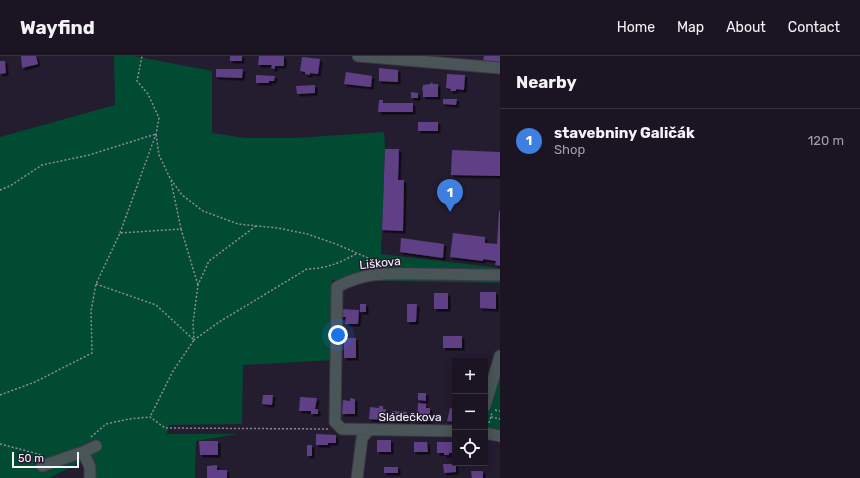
<!DOCTYPE html>
<meta charset="utf-8">
<style>
:root{--surface:#1b1523;--page:#241e2b;--text:#f1f3f6;--muted:#a09fa6;--line:#393441;--accent:#7bd156}
body{margin:0;font-family:Rubik,sans-serif;background:var(--page);color:var(--text)}
.controls{position:absolute;right:12px;bottom:12px;display:grid;overflow:hidden;border-radius:0px;box-shadow:0 2px 10px #0003}
.controls button{width:36px;height:36px;display:grid;place-items:center;padding:0;border:0;border-bottom:1px solid var(--line);background:var(--surface);color:var(--text);font:20px sans-serif}
.scale{position:absolute;left:12px;bottom:10px;width:67px;box-sizing:border-box;padding-left:4px;border:2px solid #f6f3fd;border-top:0;font-size:11px;line-height:14px;white-space:nowrap;color:#f6f3fd;-webkit-text-stroke:3px #241c2f;paint-order:stroke}
.you{position:absolute;left:338px;top:279px;width:14px;height:14px;margin:-10px;border:3px solid #fff;border-radius:50%;background:#1a73e8;box-shadow:0 0 0 6px #1a73e833}
.badge{display:grid;place-items:center;width:26px;height:26px;border-radius:50%;background:var(--accent);color:#fff;font-size:13px;font-weight:700}
.pin{position:absolute;translate:-50% -33px;filter:drop-shadow(0 1px 2px #0008)}
.pin::after{content:'';position:absolute;top:21px;width:14px;height:12px;background:inherit;clip-path:polygon(0 0,100% 0,50% 100%)}
.list{margin:0;padding:0;list-style:none}
h2{display:flex;justify-content:space-between;align-items:center;height:52px;margin:0;padding:0 16px;font-size:17px}
h2 small{font-size:13px;font-weight:400;color:var(--muted)}
.list li{display:grid;grid-template-columns:26px 1fr auto;gap:12px;align-items:center;box-sizing:border-box;height:64px;padding:0 16px;border-top:1px solid var(--line)}
.list b{display:block;font-size:15px;white-space:nowrap}
.list p{margin:0;font-size:13px;white-space:nowrap;color:var(--muted)}
.list em{font-size:13px;font-style:normal;color:var(--muted)}
.icon{flex:none;width:22px;height:22px;fill:none;stroke:currentColor;stroke-width:2;stroke-linecap:round;stroke-linejoin:round}
.map{position:relative;flex:none;width:500px;height:422px;overflow:hidden}
header{display:flex;align-items:center;gap:24px;box-sizing:border-box;height:56px;padding:0 20px;background:var(--surface);border-bottom:1px solid var(--line)}
header strong{font-size:19px}
nav{display:flex;gap:22px;margin-inline-start:auto;font-size:14px}
main{display:flex}
aside{flex:1;background:var(--surface)}
.map>svg:first-child{display:block}
.green{fill:#004b32}
.building{fill:#5f3f86;filter:url(#shadow)}
.lines{fill:none;stroke-linecap:round;stroke-linejoin:round}
.minor-casing{stroke:#3d3648;stroke-width:13}
.path{stroke:#918b9a;stroke-width:1.5;stroke-dasharray:2 2;stroke-linecap:butt}
.minor{stroke:#495557;stroke-width:11}
.labels{text-anchor:middle;stroke-width:3;stroke-linejoin:round;paint-order:stroke}
.street-label{font-size:12px;fill:#f6f3fd;stroke:#241c2f}
</style>
<header>
<strong>Wayfind</strong>
<nav><a>Home</a><a>Map</a><a>About</a><a>Contact</a></nav>
</header>
<main>
<div class="map">
<svg width="500" height="422" viewBox="0 0 500 422">
<defs>
<filter id="shadow"><feDropShadow dx="2.5" dy="2.5" stdDeviation="0" flood-color="#0009"/></filter>
</defs>
<rect width="100%" height="100%" fill="#241c2f"/>
<path class="green" d="M114 0H134L212 15V77L245 82H296L384 76 385 91 381 198 500 212V227L332 224V304L243 309 242 368 169 369 167 378H238L196 385 195 422H87L86 404 49 422H0V81L115 49Z
M500 312V374L485 371V368Z"/>
<path class="building" d="M21 0H36L38 8 22 12Z
M230 0H242V5H230Z
M259 0H284V10H275V13L271 12 272 9H258Z
M484 0H500V6L483 5Z
M302 1 320 3 318 18 310 17V19L305 18V16L300 15Z
M0 5H5L6 17 0 18Z
M379 12 398 14V26L379 25Z
M216 13H243L242 22 216 21Z
M346 16 372 20 371 31 344 28Z
M447 18 465 19 464 34 456 33V35H450L451 33 446 32Z
M256 19 275 20 274 25H269V27H256Z
M432 26 433 28H438V41H423V35L422 34 423 29 430 28Z
M315 29V37L297 38 296 30Z
M411 36 418 37V42H411Z
M443 43H457L456 49 443 48Z
M379 44H383V47H413V56H378Z
M418 66H438V75H418Z
M385 93H399L398 124H404L403 175 382 174Z
M452 94 500 96V120L451 119Z
M499 155H500V210L495 209 496 205 483 203V205L450 201 453 177 485 181V187L497 188Z
M401 182 444 188 443 202 400 196Z
M480 236H496V253L480 252Z
M434 237H448V253H434Z
M360 248H366V256H360Z
M407 248H417L416 266H407Z
M341 253 359 254 358 268H345L346 261H340Z
M443 280H462V292H443Z
M344 282H356V302H344Z
M418 337H426V345L418 344Z
M263 339H273L272 349 262 348Z
M300 341 317 342 315 353H318V358H311V355H299Z
M350 342 355 343V358H342L343 344 350 345Z
M418 347 426 348V352H430V365H417Z
M379 350H383V353H386L385 358H382V364L369 363 370 351 379 352Z
M450 352 455 353V366L447 365Z
M392 355 407 356V365L392 364Z
M316 378 336 379V387H328V389H316Z
M377 384H391V396H377Z
M199 385H218V399H200Z
M414 386H427L428 396H414Z
M437 386H454V397H449V399H444V397H437Z
M307 389H312V400H307Z
M443 408H456V416L444 417Z
M217 409V414H227V422H207V410Z
M384 411H398V417H384Z
M471 415H483V422H472Z"/>
<g class="lines">
<g class="minor-casing">
<path id="minor" d="M358 0 500 12
M485 350 500 300
M455 375 342 373 335 366 337 231C368 214 393 218 427 218 451 218 476 219 500 219
M485 377 500 380
M42 410 83 396
M90 422V411L83 396 96 390
M357 422 362 382 369 374"/>
</g>
<path class="path" d="M0 134 10 130 42 109 89 99 156 78 159 99 170 122 182 139 203 155 238 168 278 172 307 178 336 188 382 208
M256 170 209 205 198 229 193 267 194 284 219 266 307 213C328 212 337 208 356 198
M181 173 198 229
M120 177 156 78 159 62 148 38 137 25 142 0
M96 228 156 249 194 284 173 315 150 361
M0 339 35 326 92 297 91 255 96 228 120 177 181 173 171 125
M495 354 500 355
M491 361 500 363
M489 367 492 357
M91 381 106 368 129 363 150 361 165 372 328 373
M0 388 42 399"/>
<use href="#minor" class="minor"/>
</g>
<g class="labels">
<g class="street-label">
<text transform="translate(380 207) rotate(-6)" y="4">Liškova</text>
<text x="410" y="365">Sládečkova</text>
</g>
</g>
</svg>
<div class="controls">
<button>+</button>
<button>−</button>
<button><svg class="icon" aria-label="locate" viewBox="0 0 24 24"><circle cx="12" cy="12" r="6"/><path d="M12 2v4M12 18v4M2 12h4M18 12h4"/></svg></button>
</div>
<div class="scale">50 m</div>
<div class="you"></div>
<div class="pin badge" style="left:450px;top:156px;background:#3f7fe0">1</div>
</div>
<aside>
<h2>Nearby<small></small></h2>
<ul class="list">
<li><span class="badge" style="background:#3f7fe0">1</span><div><b>stavebniny Galičák</b><p>Shop</p></div><em>120 m</em></li>
</ul>
</aside>
</main>
